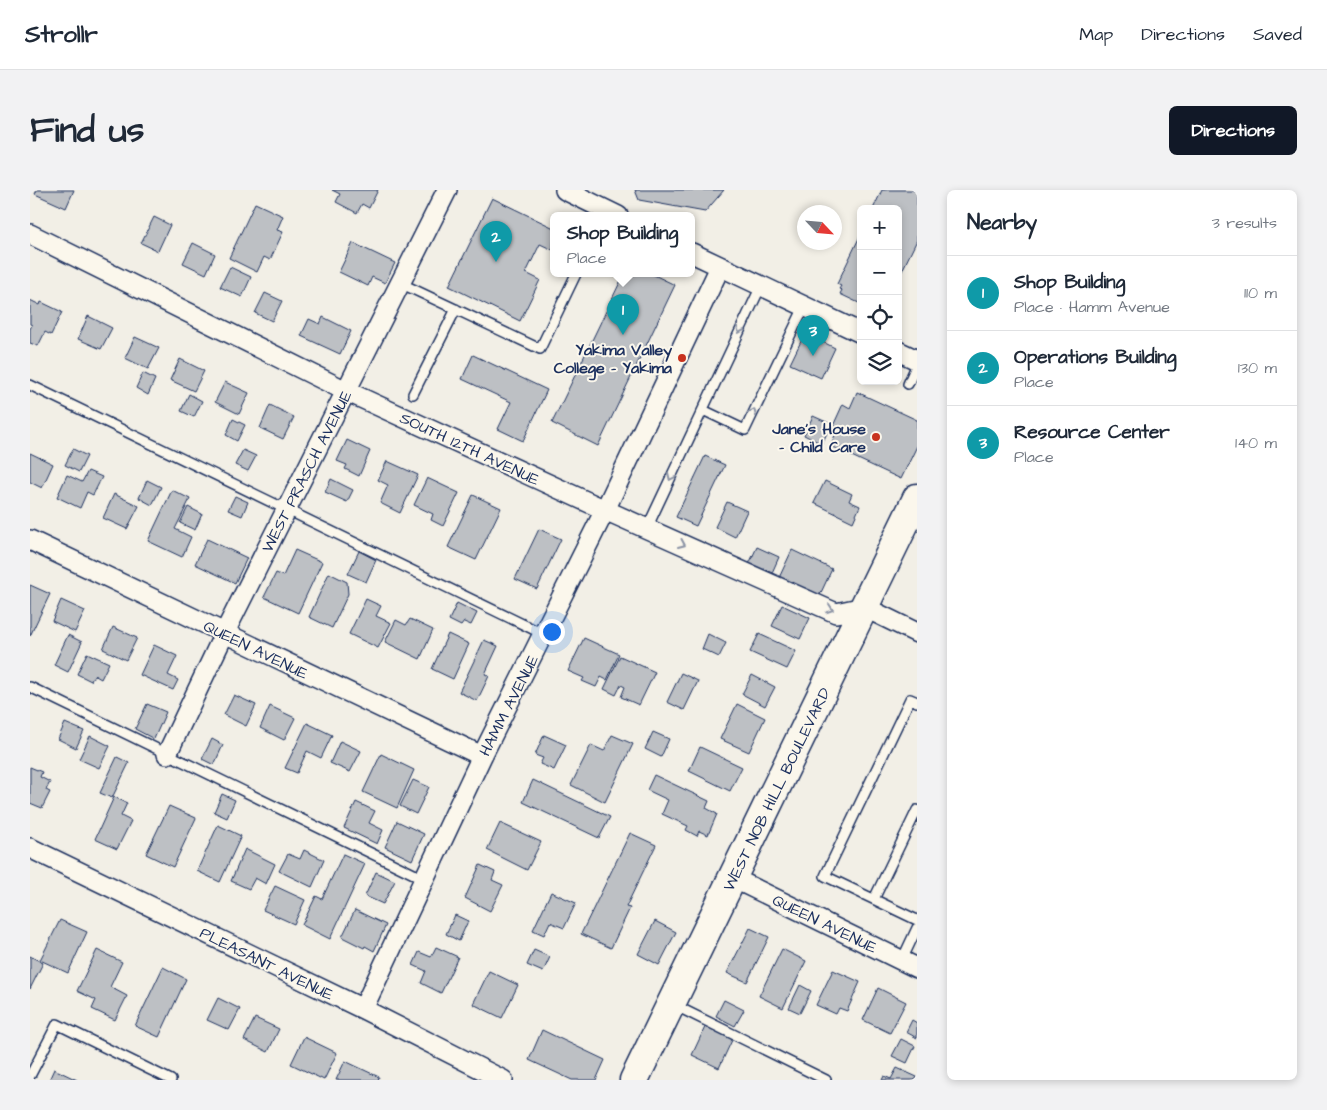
<!DOCTYPE html>
<meta charset="utf-8">
<style>
:root{--surface:#fff;--page:#f2f2f3;--text:#1f2937;--muted:#747a83;--line:#e0e1e3;--accent:#111827}
body{margin:0;font-family:"Architects Daughter",sans-serif;background:var(--page);color:var(--text)}
.controls{position:absolute;right:15px;top:15px;display:grid;overflow:hidden;border-radius:8px;box-shadow:0 2px 8px #0003}
.controls button{width:45px;height:45px;display:grid;place-items:center;padding:0;border:0;border-bottom:1px solid var(--line);background:var(--surface);color:var(--text);font:25px sans-serif}
.compass{position:absolute;left:767px;top:15px;width:45px;height:45px;border-radius:50%;background:var(--surface);box-shadow:0 2px 8px #0003;rotate:116deg}
.you{position:absolute;left:521px;top:441px;width:18px;height:18px;margin:-12px;border:4px solid #fff;border-radius:50%;background:#1a73e8;box-shadow:0 0 0 8px #1a73e833}
.badge{display:grid;place-items:center;width:32px;height:32px;border-radius:50%;background:var(--accent);color:#fff;font-size:16px;font-weight:700}
.pin{position:absolute;translate:-50% -41px;filter:drop-shadow(0 1px 2px #0008)}
.pin::after{content:'';position:absolute;top:26px;width:18px;height:15px;background:inherit;clip-path:polygon(0 0,100% 0,50% 100%)}
.popup{position:absolute;left:520px;top:22px;width:145px;height:65px;box-sizing:border-box;display:grid;place-content:center;border-radius:8px;background:var(--surface);filter:drop-shadow(0 1px 4px #0005);font-size:16px;white-space:nowrap;color:var(--muted)}
.popup b{font-size:19px;color:var(--text)}
.popup::after{content:'';position:absolute;left:50%;top:100%;margin-left:-10px;border:10px solid transparent;border-top-color:var(--surface)}
.list{margin:0;padding:0;list-style:none}
h2{display:flex;justify-content:space-between;align-items:center;height:65px;margin:0;padding:0 20px;font-size:21px}
h2 small{font-size:16px;font-weight:400;color:var(--muted)}
.list li{display:grid;grid-template-columns:32px 1fr auto;gap:15px;align-items:center;box-sizing:border-box;height:75px;padding:0 20px;border-top:1px solid var(--line)}
.list b{display:block;font-size:19px;white-space:nowrap}
.list p{margin:0;font-size:16px;white-space:nowrap;color:var(--muted)}
.list em{font-size:16px;font-style:normal;color:var(--muted)}
.icon{flex:none;width:28px;height:28px;fill:none;stroke:currentColor;stroke-width:2;stroke-linecap:round;stroke-linejoin:round}
.map{position:relative;flex:none;width:887px;height:890px;overflow:hidden;border-radius:8px}
header{display:flex;align-items:center;gap:30px;box-sizing:border-box;height:70px;padding:0 25px;background:var(--surface);border-bottom:1px solid var(--line)}
header strong{font-size:24px}
nav{display:flex;gap:28px;margin-inline-start:auto;font-size:18px}
.intro{display:flex;align-items:center;justify-content:space-between;box-sizing:border-box;height:120px;padding:0 30px}
h1{margin:0;font-size:35px}
.button{padding:12px 22px;border-radius:8px;background:var(--accent);color:#fff;font-size:18px;font-weight:700}
main{display:flex;gap:30px;padding:0 30px}
aside{flex:1;background:var(--surface);border-radius:8px;box-shadow:0 2px 8px #0003}
.map>svg:first-child{display:block}
.building{fill:#bdc0c4;stroke:#1b2f5e}
.lines{fill:none;stroke-linecap:round;stroke-linejoin:round}
.lane-casing{stroke:#1b2f5e;stroke-width:12}
.street-casing{stroke:#1b2f5e;stroke-width:22}
.primary-casing{stroke:#1b2f5e;stroke-width:31}
.lane{stroke:#fbf7ec;stroke-width:9}
.street{stroke:#fbf7ec;stroke-width:19}
.primary{stroke:#fbf7ec;stroke-width:28}
.oneway{stroke:#8b93a5}
.poi-dot{fill:#c8321e;stroke:#fbf7ec;stroke-width:2}
.labels{text-anchor:middle;stroke-width:4;stroke-linejoin:round;paint-order:stroke}
.poi-label{font-size:16px;font-weight:bold;fill:#1b2f5e;stroke:#fbf7ec;text-anchor:end}
.street-label{font-size:16px;fill:#1b2f5e;stroke:#fbf7ec}
</style>
<header>
<strong>Strollr</strong>
<nav><a>Map</a><a>Directions</a><a>Saved</a></nav>
</header>
<div class="intro"><h1>Find us</h1><a class="button">Directions</a></div>
<main>
<div class="map">
<svg width="887" height="890" viewBox="0 0 887 890">
<rect width="100%" height="100%" fill="#f2efe6"/>
<filter id="ink" filterUnits="userSpaceOnUse"><feTurbulence type="fractalNoise" baseFrequency=".02" numOctaves="2"/><feDisplacementMap in="SourceGraphic" scale="10" xChannelSelector="R" yChannelSelector="G"/><feConvolveMatrix kernelMatrix="1 2 1 2 8 2 1 2 1" color-interpolation-filters="sRGB"/></filter>
<g filter="url(#ink)">
<path class="building" d="M7 0H44L36 18 5 4Z
M302 0H348L339 18 332 14 327 23 306 12 310 4Z
M605 0H694L675 22 609 10Z
M852 0H887V50L868 89V19H843Z
M462 8 524 38 523 60 510 54 496 83 510 90 490 131 419 96Z
M225 13 253 26 247 40 253 42 240 70 234 67 227 82 199 68Z
M124 27 140 35 128 61 111 53Z
M831 44V114L810 104 812 100 809 99 811 96 807 94Z
M163 53 185 64 176 84 153 73Z
M323 53 365 73 355 93 342 87 338 96 309 82Z
M200 77 221 87 212 107 190 97Z
M594 84H622L645 95 568 256 522 233Z
M235 103 252 111 242 131 225 123Z
M0 110 10 115 11 112 32 122 21 145 15 142 8 156 0 153V139L2 135 0 134Z
M58 126 82 138 71 159 48 149Z
M293 127 321 141 310 164 271 146 279 129 290 134Z
M775 143 805 158 791 188 760 174Z
M105 147 129 158 118 179 95 168Z
M443 165 517 200 493 251 468 239 481 212 432 189Z
M150 169 174 181 164 201 140 190Z
M113 183 125 189 118 205 106 198Z
M195 192 219 203 209 224 185 212Z
M827 202 887 230V256L871 289 800 256 808 239 803 236 813 214 820 218Z
M159 204 172 211 164 227 151 221Z
M240 215 264 227 253 249 230 238Z
M783 226 801 234 792 254 774 245Z
M203 229 215 235 207 251 196 245Z
M317 250 340 261 329 286 315 279 317 275 307 271Z
M43 259 57 266 49 282 35 275Z
M213 260 226 266 218 281 205 275Z
M0 263 23 274 12 298 0 292Z
M675 266 695 275 666 336 646 327Z
M357 271 388 285 370 323 350 313 358 295 348 290Z
M58 281 72 287 63 305 57 302 50 318 27 307 37 285 52 292Z
M397 288 429 303 413 336 401 330 403 324 384 315Z
M301 289 323 300 317 312 295 302Z
M117 290 131 297 122 315 109 308Z
M795 291 822 304 819 311 830 316 823 332 784 313Z
M142 300 160 309 145 339 161 347 152 367 118 351Z
M84 304 109 316 97 339 73 328Z
M443 305 471 318 446 370 418 357Z
M205 306 218 312 212 326 198 320Z
M697 312 717 321 705 347 685 337Z
M158 317 172 324 165 340 150 333Z
M509 339 531 349 507 399 485 389Z
M177 349 217 368 205 393 165 374Z
M727 357 749 367 741 385 719 374Z
M265 360 292 372 268 423 234 407 246 383 253 386Z
M762 360 802 379 788 409 748 390Z
M329 361 346 370 336 392 318 384Z
M299 383 317 392 318 404 302 438 279 427Z
M0 395 20 404 0 446Z
M336 409 351 416 346 426 361 433 348 458 319 444Z
M31 410 55 421 45 442 22 431Z
M427 413 447 423 441 435 434 432 431 436 419 430Z
M752 415 780 428 770 449 742 436Z
M380 429 403 440 390 469 355 452 366 430 376 435Z
M83 437 107 448 96 470 73 459Z
M418 444 439 454 423 489 402 479Z
M678 444 696 453 689 467 672 459Z
M729 444 766 461 757 479 720 462Z
M38 445 52 452 38 482 24 475Z
M554 448 589 464 577 490 571 487 566 497 552 491 554 488 538 481Z
M454 450 468 456 455 484 459 486 447 511 429 502Z
M124 455 147 466 138 485 148 490 143 500 110 485Z
M57 463 79 473 71 489 64 485 61 491 47 484Z
M590 466 625 482 609 515 591 507 595 497 591 495 586 505 574 499Z
M651 483 668 491 654 520 637 512Z
M722 485 745 497 735 516 712 504Z
M204 505 226 515 216 536 194 525Z
M117 514 136 522 124 549 105 539Z
M707 514 735 528 719 562 690 549Z
M240 516 265 528 254 550 230 538Z
M35 533 54 541 46 558 28 549Z
M277 533 302 545 291 568 277 561 267 583 255 578Z
M623 542 639 549 631 567 615 559Z
M514 545 536 555 524 580 510 574 513 568 505 565Z
M582 545 603 554 575 612 541 595 561 555 574 561Z
M60 546 80 556 69 578 49 569Z
M182 549 193 555 184 575 172 569Z
M310 551 331 561 320 582 300 573Z
M670 557 712 577 700 601 659 581Z
M351 564 384 580 367 618 333 602Z
M87 567 99 573 82 608 70 603Z
M0 577 12 582 10 587 20 592 16 600 20 602 12 618 0 613Z
M624 585 679 611 676 618 687 624 678 645 669 641 667 646 656 640 658 636 632 624 638 610 617 600Z
M383 590 399 597 386 624 370 616Z
M503 590 580 627 569 648 493 612Z
M192 604 205 610 197 628 184 622Z
M84 607 97 613 91 626 101 631 87 659 65 649Z
M326 612 345 621 339 633 353 640 347 654 314 638Z
M139 616 166 628 143 677 116 664Z
M367 631 394 644 382 670 355 657Z
M470 633 511 652 497 680 457 660Z
M188 635 211 646 190 692 167 681Z
M600 643 626 655 596 717 600 718 581 758 551 744Z
M215 659 245 674 236 694 225 688 219 699 201 691Z
M274 660 294 670 282 697 249 681 258 664 270 669Z
M313 664 335 674 300 749 272 735 286 706 292 709Z
M450 675 465 682 462 690 473 695 460 721 435 708Z
M346 682 365 691 353 714 335 706Z
M245 696 275 710 264 734 233 720Z
M521 702 546 713 534 738 520 732 514 745 503 740Z
M325 720 356 735 344 761 335 756 334 758 312 747Z
M425 725 438 731 429 751 416 744Z
M30 730 57 742 38 783 10 770Z
M625 731 646 742 629 775 608 764Z
M720 738 739 747 717 792 697 783Z
M406 757 428 767 411 803 391 793 396 781 383 775 389 762 401 767Z
M752 759 776 771 753 818 729 806Z
M67 760 92 772 80 797 97 806 85 830 62 819 66 810 47 801Z
M504 760 520 767 513 782 497 775Z
M0 766 13 773 0 799Z
M133 777 156 789 129 847 105 836Z
M803 780 830 792 817 821 809 818 806 824 786 815Z
M459 781 488 795 472 828 443 814Z
M770 795 781 801 770 823 759 818Z
M848 798 876 812 860 843 833 830Z
M188 808 210 819 199 840 177 830Z
M694 810 714 820 705 836 686 826Z
M225 828 249 839 238 862 214 850Z
M882 830 887 833V848L876 842Z
M676 835 703 848 689 878 662 865Z
M512 840 575 870 566 890H542L499 870Z
M274 847 307 863 294 890 261 874Z
M871 849 885 856 877 873 862 866Z
M315 871 349 887 348 890H306Z
M867 878 887 887 885 890H852L854 886 861 889Z
M24 879 47 890H19Z"/>
<g class="lines">
<g class="lane-casing">
<path id="lane" d="M370 93 510 159 546 84
M878 194 887 174
M0 195 513 444
M383 204 426 119
M673 220 715 240 774 117
M617 338 731 96
M0 497 394 689
M887 512 880 509 795 686 887 730
M844 709 887 620
M872 770 887 738
M644 815 796 890
M0 886 27 834 141 890"/>
</g>
<g class="street-casing">
<path id="street" d="M535 0 588 26
M0 44 316 201 575 320 806 423 834 417 887 443
M662 63 831 143
M868 161 887 170
M0 350 452 566
M137 564 194 444 417 0
M0 658 333 819 473 890
M703 688 887 778
M333 819 452 566 575 320 690 77"/>
</g>
<g class="primary-casing">
<path id="primary" d="M604 890 887 308"/>
</g>
<use href="#lane" class="lane"/>
<use href="#street" class="street"/>
<use href="#primary" class="primary"/>
</g>
<defs><path id="oneway-chevron" d="M-2-3.5L2.5 0L-2 3.5" fill="none" stroke-width="1.6" stroke-linecap="round" stroke-linejoin="round" transform="scale(1.25)"/></defs>
<g class="oneway">
<use href="#oneway-chevron" transform="translate(710 140) rotate(115)"/>
<use href="#oneway-chevron" transform="translate(723 222) rotate(-64)"/>
<use href="#oneway-chevron" transform="translate(641 287) rotate(115)"/>
<use href="#oneway-chevron" transform="translate(652 354) rotate(24)"/>
<use href="#oneway-chevron" transform="translate(800 419) rotate(19)"/>
</g>
</g>
<g class="poi-dot">
<circle cx="652" cy="168" r="5"/>
<circle cx="846" cy="247" r="5"/>
</g>
<g class="labels">
<g class="poi-label">
<text x="642" y="165">Yakima Valley<tspan x="642" dy="18">College - Yakima</tspan></text>
<text x="836" y="244">Jane's House<tspan x="836" dy="18">- Child Care</tspan></text>
</g>
<g class="street-label">
<text transform="translate(440 258) rotate(25)" y="6">SOUTH 12TH AVENUE</text>
<text transform="translate(276 281) rotate(-63)" y="6">WEST PRASCH AVENUE</text>
<text transform="translate(226 459) rotate(26)" y="6">QUEEN AVENUE</text>
<text transform="translate(478 515) rotate(-63)" y="6">HAMM AVENUE</text>
<text transform="translate(746 599) rotate(-64)" y="6">WEST NOB HILL BOULEVARD</text>
<text transform="translate(795 733) rotate(26)" y="6">QUEEN AVENUE</text>
<text transform="translate(237 773) rotate(26)" y="6">PLEASANT AVENUE</text>
</g>
</g>
</svg>
<div class="controls">
<button>+</button>
<button>−</button>
<button><svg class="icon" aria-label="locate" viewBox="0 0 24 24"><circle cx="12" cy="12" r="6"/><path d="M12 2v4M12 18v4M2 12h4M18 12h4"/></svg></button>
<button><svg class="icon" aria-label="layers" viewBox="0 0 24 24"><path d="M12 4l9 5-9 5-9-5zM3 14l9 5 9-5"/></svg></button>
</div>
<svg class="compass" viewBox="-18 -18 36 36"><path d="M0-13l5 13h-10z" fill="#e53935"/><path d="M0 13l5-13h-10z" fill="#747a83"/></svg>
<div class="you"></div>
<div class="pin badge" style="left:593px;top:145px;background:#0f9aa8">1</div>
<div class="popup"><b>Shop Building</b>Place</div>
<div class="pin badge" style="left:466px;top:72px;background:#0f9aa8">2</div>
<div class="pin badge" style="left:783px;top:166px;background:#0f9aa8">3</div>
</div>
<aside>
<h2>Nearby<small>3 results</small></h2>
<ul class="list">
<li><span class="badge" style="background:#0f9aa8">1</span><div><b>Shop Building</b><p>Place · Hamm Avenue</p></div><em>110 m</em></li>
<li><span class="badge" style="background:#0f9aa8">2</span><div><b>Operations Building</b><p>Place</p></div><em>130 m</em></li>
<li><span class="badge" style="background:#0f9aa8">3</span><div><b>Resource Center</b><p>Place</p></div><em>140 m</em></li>
</ul>
</aside>
</main>
